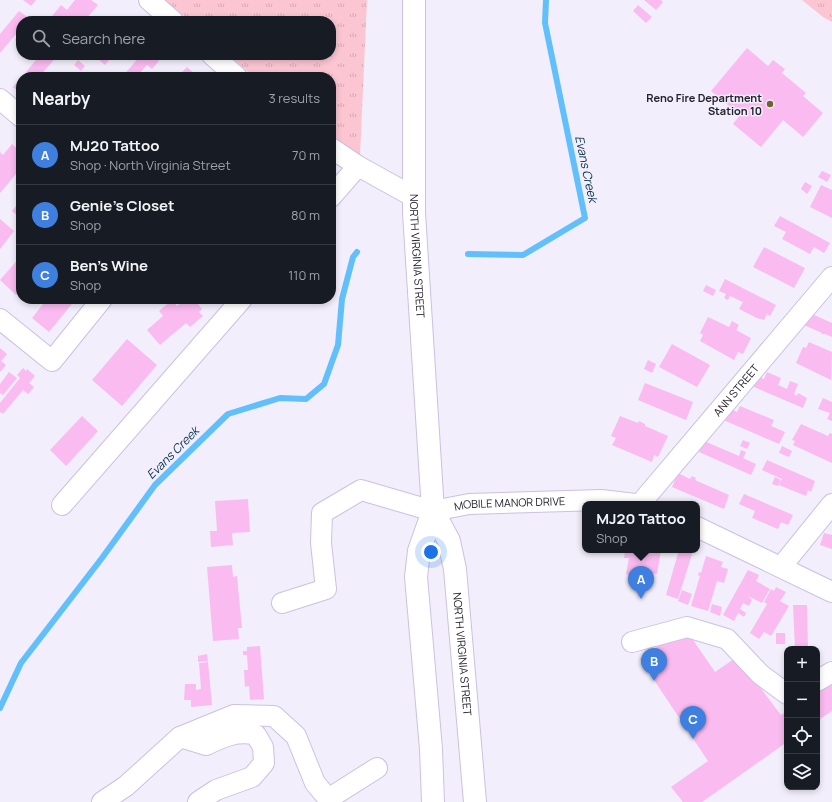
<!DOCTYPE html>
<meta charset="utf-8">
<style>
:root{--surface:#171b24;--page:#20242c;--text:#f1f3f6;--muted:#9ea1a6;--line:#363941;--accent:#b45309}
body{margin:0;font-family:Manrope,sans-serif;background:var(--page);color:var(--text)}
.controls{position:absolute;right:12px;bottom:12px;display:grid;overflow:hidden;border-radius:8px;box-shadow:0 2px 6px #0003}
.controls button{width:36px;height:36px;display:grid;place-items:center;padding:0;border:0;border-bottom:1px solid var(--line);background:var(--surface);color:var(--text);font:20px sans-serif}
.you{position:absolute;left:431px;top:552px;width:14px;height:14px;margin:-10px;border:3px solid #fff;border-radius:50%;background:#1a73e8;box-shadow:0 0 0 6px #1a73e833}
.badge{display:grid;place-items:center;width:26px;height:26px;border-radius:50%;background:var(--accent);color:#fff;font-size:13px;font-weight:700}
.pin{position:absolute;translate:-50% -33px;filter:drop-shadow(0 1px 2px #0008)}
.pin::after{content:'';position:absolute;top:21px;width:14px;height:12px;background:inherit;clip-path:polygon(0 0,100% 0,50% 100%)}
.popup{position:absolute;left:582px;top:501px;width:118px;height:52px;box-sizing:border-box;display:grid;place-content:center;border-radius:8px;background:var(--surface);filter:drop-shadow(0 1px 3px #0005);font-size:13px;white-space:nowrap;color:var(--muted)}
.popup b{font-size:15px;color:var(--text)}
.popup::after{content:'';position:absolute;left:50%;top:100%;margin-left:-8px;border:8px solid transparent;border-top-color:var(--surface)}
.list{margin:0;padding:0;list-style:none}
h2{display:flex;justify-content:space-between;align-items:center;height:52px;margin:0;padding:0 16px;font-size:17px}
h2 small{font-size:13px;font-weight:400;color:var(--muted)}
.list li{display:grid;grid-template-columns:26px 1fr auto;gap:12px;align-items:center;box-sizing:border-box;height:60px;padding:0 16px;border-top:1px solid var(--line)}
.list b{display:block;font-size:15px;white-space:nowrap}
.list p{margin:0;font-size:13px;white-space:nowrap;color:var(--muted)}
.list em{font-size:13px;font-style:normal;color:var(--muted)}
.icon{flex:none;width:22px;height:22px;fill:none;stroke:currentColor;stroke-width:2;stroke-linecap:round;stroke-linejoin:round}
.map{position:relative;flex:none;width:832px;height:802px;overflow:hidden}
.search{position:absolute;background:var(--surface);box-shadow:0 2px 6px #0003;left:16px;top:16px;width:320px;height:44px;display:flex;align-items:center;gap:10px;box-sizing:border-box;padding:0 14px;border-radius:16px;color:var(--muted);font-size:15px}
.panel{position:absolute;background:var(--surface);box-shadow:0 2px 6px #0003;left:16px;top:72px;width:320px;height:232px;border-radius:16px}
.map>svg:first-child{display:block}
.grass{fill:url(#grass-tufts)}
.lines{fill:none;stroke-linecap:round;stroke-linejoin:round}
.stream{stroke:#61c0fc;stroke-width:6}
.building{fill:#fabbf0}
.minor-casing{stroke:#ccc1e1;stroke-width:22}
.major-casing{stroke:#ccc1e1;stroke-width:24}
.minor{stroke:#fff;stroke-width:20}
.major{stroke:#fff;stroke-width:22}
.poi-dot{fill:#706330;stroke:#f2eefb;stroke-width:1.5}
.labels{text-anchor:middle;stroke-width:3;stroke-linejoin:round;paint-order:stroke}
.poi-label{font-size:11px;font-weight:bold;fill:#26222d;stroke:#f2eefb;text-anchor:end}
.street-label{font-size:11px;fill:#26222d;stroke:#f2eefb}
.water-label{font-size:12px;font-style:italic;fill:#09334b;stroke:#f2eefb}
</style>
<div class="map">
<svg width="832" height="802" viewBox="0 0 832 802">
<defs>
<pattern id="grass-tufts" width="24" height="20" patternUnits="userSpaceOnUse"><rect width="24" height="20" fill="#fbc5d2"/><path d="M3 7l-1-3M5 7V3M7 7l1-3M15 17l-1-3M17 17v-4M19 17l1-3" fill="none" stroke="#d7a9b5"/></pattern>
</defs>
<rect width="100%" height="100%" fill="#f2eefb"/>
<path class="grass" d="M165 0H367L360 155 347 154 331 145V77H254L229 55H331V21H190Z
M802 0H832V22L823 17Z"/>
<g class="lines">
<path class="stream" d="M468 254 523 255 585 218 545 23 546 0
M0 708 21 663 102 558 155 485 228 414 280 398 306 399 324 384 338 345 342 299 353 257 357 252"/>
</g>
<path class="building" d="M23 0H36L31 6Z
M75 0H91L98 5 84 21H48L61 5 67 10Z
M644 0H661L663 2 656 10Z
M638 5 652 17 646 23 633 11Z
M19 11 29 18 27 21H21V45L15 40 20 32 17 35 16 34 0 53V34Z
M747 48 768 66 773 60 785 69 782 73 806 93 803 96 823 113 803 137 783 120 761 147 733 124 740 115 711 91Z
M40 55H58L39 77H22Z
M93 55H113L105 65Z
M141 55H155L154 57 159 61 152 69 147 65 136 77H122Z
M78 60 85 66 81 71 74 65Z
M187 67 195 74 193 77H177Z
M21 78V94L13 87Z
M12 144 21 152V168L0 193V152L3 155Z
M822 171 831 175 827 182 818 177Z
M805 182 812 186 807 194 801 189Z
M821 185 832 190V218L810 207Z
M21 200V219L12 211Z
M780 216 830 243 824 253 814 247 810 254 782 239 786 232 774 226Z
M0 219 14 231 0 249Z
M764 247 805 268 794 288 753 267Z
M21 256V290L16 295 0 280Z
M725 279 776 305 770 316 767 314 764 320 757 318 739 309 743 302 730 296 728 300 724 298 726 294 719 291Z
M706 285 716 290 713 296 703 291Z
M47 299H76L49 332 32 318Z
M185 299H194L202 309 199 312 203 316 190 327 186 323 160 345 147 330 163 316 159 311 172 300 177 306Z
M810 313 832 323V337L825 334H821L822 333 804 325Z
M708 317 729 327 732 321 739 325 736 330 751 338 743 354 738 352 734 360 700 341 703 335 700 333Z
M127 339 157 365 122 406 92 380Z
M809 342 832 352 831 380 796 363 803 347 806 348Z
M672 344 710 365 697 387 659 367Z
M0 348 7 354 1 361 6 365 0 372Z
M648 360 656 364 652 373 644 369Z
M23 368 26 371 27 369 35 376 29 383 34 387 28 394 23 390 3 414 0 412V403L20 378 17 375Z
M9 372 17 378 3 395 0 393V384Z
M767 372 781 378 778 385 787 389 790 381 798 384 794 394 797 396 798 393 807 398 803 408 754 387 758 376 764 379Z
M645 383 693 402 686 420 638 400Z
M823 398 832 402V421L827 419 830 413 818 409Z
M740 406 774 420 771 426 785 432 779 444 721 419 727 407 737 412Z
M82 416 98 431 66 466 50 450Z
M620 416 638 423 639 421 645 424V426L668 436 658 457 654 455 652 462 612 445 616 438 611 436Z
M801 424 828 436 830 433 832 434V463L793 445 795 441 792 440Z
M743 440 750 443 747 449 740 446Z
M704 441 739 456 741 450 746 452 743 458 756 464 751 475 699 452Z
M782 446 792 451 789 457 779 453Z
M767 460 815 481 811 492 808 490 806 496 779 485 782 479 762 470Z
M678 473 690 479 692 476 696 478 695 480 729 495 724 509 672 487Z
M775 477 781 480 778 486 772 484Z
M744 494 793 515 788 525 781 522 778 529 752 518 755 511 739 504Z
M248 499 250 532 232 533 233 545 211 547 210 531H217L215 501Z
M824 533 832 535V549L820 545Z
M625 550H661L657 574 649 573V577L626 574 629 558H624Z
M679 550 693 551 678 599 666 595Z
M706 556 723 562 721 567 728 569 724 583 717 581 708 611 691 606 700 576 698 575 699 572 701 573Z
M232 565 233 577 237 576 242 628H238L239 639 213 641 207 567Z
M748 570 759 575 756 581 770 589 762 603 748 596 752 600 749 606 743 603 740 609 746 613 744 617 738 613 734 621 723 615Z
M776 587 786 592 780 601 789 606 771 636 764 632 759 639 750 633 767 604 764 602 771 589 774 591Z
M682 590 692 594 688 605 678 601Z
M712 604 722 607 720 616 710 612Z
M793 605H807L808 649H795Z
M776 633H785V644H776Z
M675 634 678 640 689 634 715 672 737 657 781 715 787 711V742L702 802H683L671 787 708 761 640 659Z
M260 646 264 699 250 700 249 686 245 687 244 670H248L247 655H243V651H247V647Z
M207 654 208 661 198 662V656Z
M208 662 212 705 191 707V700H184L185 684H196V690L201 689 199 663Z
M832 681V711L817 721V691Z"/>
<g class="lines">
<g class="minor-casing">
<g id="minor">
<path d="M149 0 173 21"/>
<path d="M212 55 237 77"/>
<path d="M0 99 21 117"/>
<path d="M331 148 358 166 414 197"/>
<path d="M331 197 358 166"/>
<path d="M0 319 52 361 102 299"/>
<path id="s1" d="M640 504 832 277"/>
<path d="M62 505 242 299"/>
<path d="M697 527 832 592"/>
<path d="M781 567 832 504"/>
<path id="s2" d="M282 603 326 589 321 543 322 513 361 490 433 511 469 504 601 500 635 504"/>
<path d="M632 642 687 627 727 639 760 674 787 694"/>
<path d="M817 681 832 672"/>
<path d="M180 737 206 745C223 737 237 730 256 735L263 747 264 763 252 777 216 790 198 802"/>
<path d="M328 799 377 768"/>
<path d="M102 802 126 786 180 737 234 715 274 716 296 736 315 783 331 802"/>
</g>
</g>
<g class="major-casing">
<g id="major">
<path id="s3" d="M414 0V213L433 511 419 551 416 577 431 749 433 802"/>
<path id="s4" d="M433 511 449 541 455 569 475 802"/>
</g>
</g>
<use href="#minor" class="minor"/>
<use href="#major" class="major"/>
</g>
<circle class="poi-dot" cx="770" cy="104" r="4"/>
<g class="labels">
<g class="poi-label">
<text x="762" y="102">Reno Fire Department<tspan x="762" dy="13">Station 10</tspan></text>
</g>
<g class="street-label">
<text dy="4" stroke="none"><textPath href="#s3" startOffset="256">NORTH VIRGINIA STREET</textPath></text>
<text dy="4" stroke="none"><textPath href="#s1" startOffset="149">ANN STREET</textPath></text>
<text dy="4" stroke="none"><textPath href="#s2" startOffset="320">MOBILE MANOR DRIVE</textPath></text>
<text dy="4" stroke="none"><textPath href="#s4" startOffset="148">NORTH VIRGINIA STREET</textPath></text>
</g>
<g class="water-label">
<text transform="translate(586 169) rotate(78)" y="4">Evans Creek</text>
<text transform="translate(173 453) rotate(-45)" y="4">Evans Creek</text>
</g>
</g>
</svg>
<div class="controls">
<button>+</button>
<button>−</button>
<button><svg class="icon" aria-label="locate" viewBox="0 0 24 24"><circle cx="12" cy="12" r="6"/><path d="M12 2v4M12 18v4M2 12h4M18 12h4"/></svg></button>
<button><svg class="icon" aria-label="layers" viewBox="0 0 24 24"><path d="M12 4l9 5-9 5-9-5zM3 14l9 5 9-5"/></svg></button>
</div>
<div class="you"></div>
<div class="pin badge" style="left:641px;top:599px;background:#3f7fe0">A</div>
<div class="popup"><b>MJ20 Tattoo</b>Shop</div>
<div class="pin badge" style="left:654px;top:681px;background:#3f7fe0">B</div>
<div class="pin badge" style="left:693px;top:739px;background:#3f7fe0">C</div>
<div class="search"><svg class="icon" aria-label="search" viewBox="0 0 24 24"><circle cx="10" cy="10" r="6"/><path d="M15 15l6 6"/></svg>Search here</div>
<section class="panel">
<h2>Nearby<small>3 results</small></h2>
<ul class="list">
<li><span class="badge" style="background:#3f7fe0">A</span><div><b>MJ20 Tattoo</b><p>Shop · North Virginia Street</p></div><em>70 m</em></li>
<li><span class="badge" style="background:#3f7fe0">B</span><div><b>Genie's Closet</b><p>Shop</p></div><em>80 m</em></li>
<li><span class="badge" style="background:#3f7fe0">C</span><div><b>Ben's Wine</b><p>Shop</p></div><em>110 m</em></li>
</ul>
</section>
</div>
